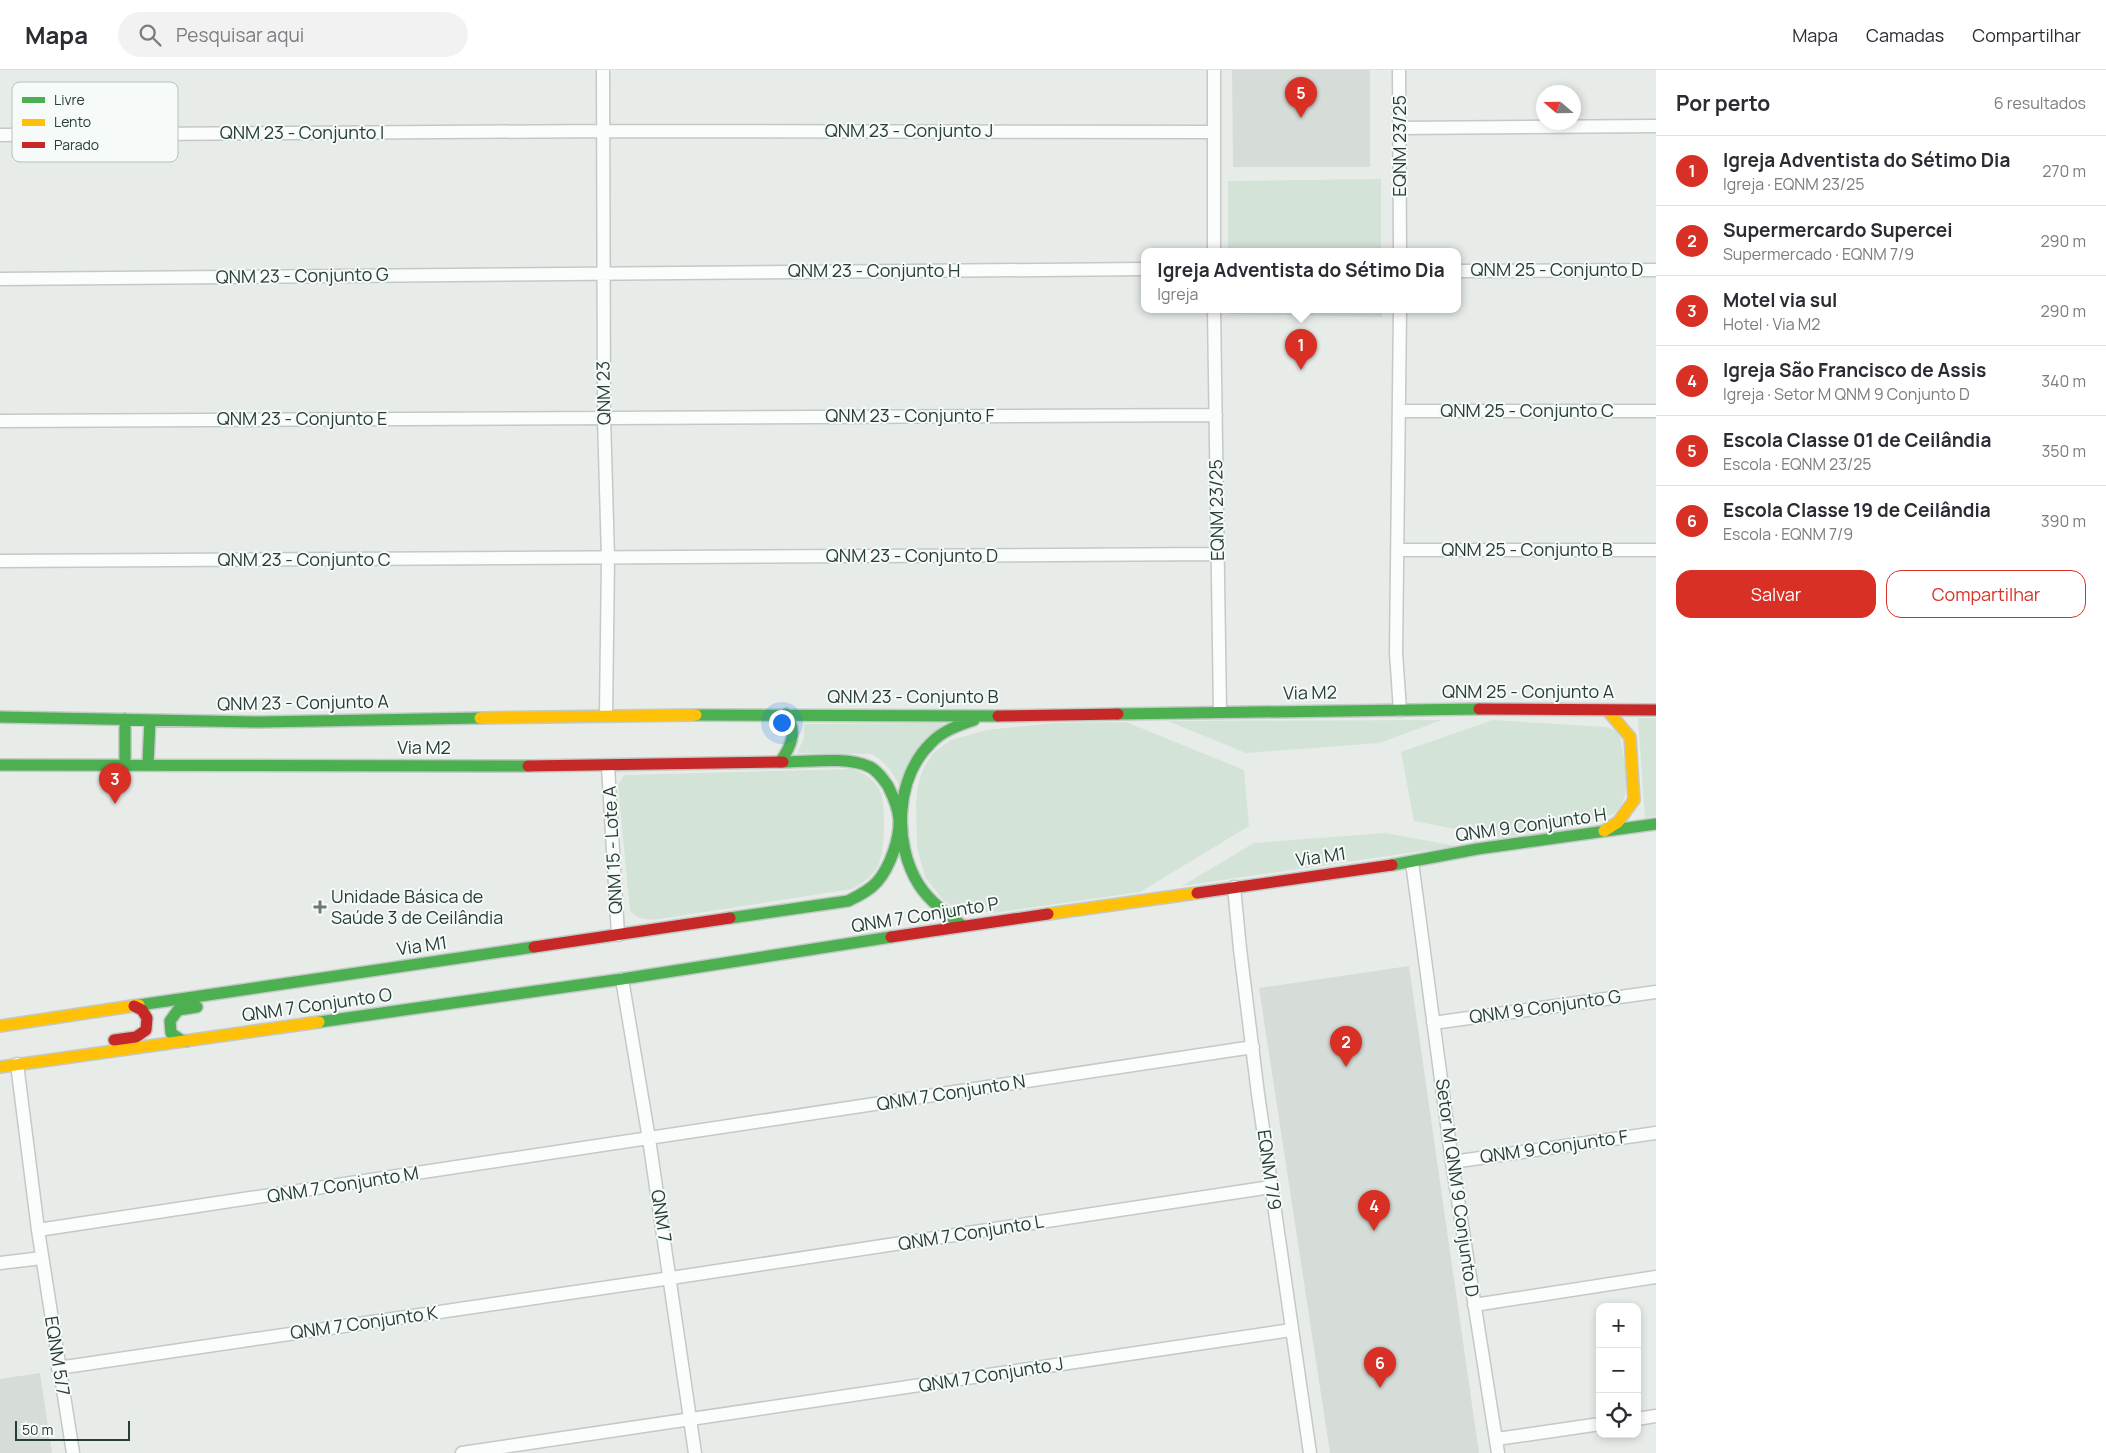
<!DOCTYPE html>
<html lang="pt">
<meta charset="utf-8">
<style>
:root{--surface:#fff;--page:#f2f2f3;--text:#2b2b33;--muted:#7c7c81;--line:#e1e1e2;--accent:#d93025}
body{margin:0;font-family:Manrope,sans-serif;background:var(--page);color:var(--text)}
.controls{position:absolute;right:15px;bottom:15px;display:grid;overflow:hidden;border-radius:10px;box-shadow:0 2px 8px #0003}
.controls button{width:45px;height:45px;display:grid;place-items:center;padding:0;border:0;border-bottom:1px solid var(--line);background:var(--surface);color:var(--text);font:25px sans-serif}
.compass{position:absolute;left:1536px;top:15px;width:45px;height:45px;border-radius:50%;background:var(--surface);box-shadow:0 2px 8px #0003;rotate:290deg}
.scale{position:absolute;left:15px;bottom:12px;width:115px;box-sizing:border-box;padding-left:5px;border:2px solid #273d36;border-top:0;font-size:14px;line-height:18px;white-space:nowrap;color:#273d36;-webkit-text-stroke:4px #f6faf8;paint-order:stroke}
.you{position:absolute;left:781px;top:652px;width:18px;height:18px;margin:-12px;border:4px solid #fff;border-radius:50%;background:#1a73e8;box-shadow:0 0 0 8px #1a73e833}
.badge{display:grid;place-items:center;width:32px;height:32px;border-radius:50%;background:var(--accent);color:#fff;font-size:16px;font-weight:700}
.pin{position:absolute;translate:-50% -41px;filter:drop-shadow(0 1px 2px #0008)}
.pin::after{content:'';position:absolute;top:26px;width:18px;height:15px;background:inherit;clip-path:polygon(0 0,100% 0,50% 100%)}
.popup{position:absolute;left:1141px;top:178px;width:320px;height:65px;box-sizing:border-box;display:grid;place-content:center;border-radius:10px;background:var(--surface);filter:drop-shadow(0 1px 4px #0005);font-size:16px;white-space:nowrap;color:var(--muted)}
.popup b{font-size:19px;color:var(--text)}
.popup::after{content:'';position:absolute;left:50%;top:100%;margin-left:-10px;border:10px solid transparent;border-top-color:var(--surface)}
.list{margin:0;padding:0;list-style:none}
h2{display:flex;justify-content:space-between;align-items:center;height:65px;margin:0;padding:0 20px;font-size:21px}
h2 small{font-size:16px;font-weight:400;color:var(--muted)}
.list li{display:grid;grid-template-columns:32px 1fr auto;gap:15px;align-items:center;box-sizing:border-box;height:70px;padding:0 20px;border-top:1px solid var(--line)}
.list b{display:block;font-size:19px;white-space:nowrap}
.list p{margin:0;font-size:16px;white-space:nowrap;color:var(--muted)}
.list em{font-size:16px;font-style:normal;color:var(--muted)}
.actions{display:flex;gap:10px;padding:15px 20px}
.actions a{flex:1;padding:11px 0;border:1px solid var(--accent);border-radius:15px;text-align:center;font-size:18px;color:var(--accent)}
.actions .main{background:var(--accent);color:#fff}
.icon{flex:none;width:28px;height:28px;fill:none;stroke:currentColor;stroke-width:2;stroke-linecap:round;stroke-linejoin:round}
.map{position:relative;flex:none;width:1656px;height:1383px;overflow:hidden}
header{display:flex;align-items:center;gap:30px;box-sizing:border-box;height:70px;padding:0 25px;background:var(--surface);border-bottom:1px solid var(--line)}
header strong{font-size:24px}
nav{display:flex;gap:28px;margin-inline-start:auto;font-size:18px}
.search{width:350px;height:45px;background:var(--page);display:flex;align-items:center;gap:12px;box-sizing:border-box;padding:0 18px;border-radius:28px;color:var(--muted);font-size:19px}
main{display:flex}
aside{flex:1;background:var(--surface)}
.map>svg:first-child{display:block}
.built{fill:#d6ddd9}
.green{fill:#d3e3d7}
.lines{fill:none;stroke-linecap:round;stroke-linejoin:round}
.street-casing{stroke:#c4c9c6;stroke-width:15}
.fast-casing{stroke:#c3c9c6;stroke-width:14}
.slow-casing{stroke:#c3c9c6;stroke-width:14}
.jam-casing{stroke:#c3c9c6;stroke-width:14}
.street{stroke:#fbfcfc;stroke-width:12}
.fast{stroke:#4caf50;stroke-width:11}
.slow{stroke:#ffc107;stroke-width:11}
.jam{stroke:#c62828;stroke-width:11}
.poi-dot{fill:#6a7a75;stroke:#f6faf8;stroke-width:2}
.labels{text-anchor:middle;stroke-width:4;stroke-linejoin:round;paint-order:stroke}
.street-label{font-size:18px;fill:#273d36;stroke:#f6faf8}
.poi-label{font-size:18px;fill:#273d36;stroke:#f6faf8;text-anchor:start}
.key{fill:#f6faf8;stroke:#b8c1be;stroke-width:1}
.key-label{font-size:14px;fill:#273d36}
</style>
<header>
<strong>Mapa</strong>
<div class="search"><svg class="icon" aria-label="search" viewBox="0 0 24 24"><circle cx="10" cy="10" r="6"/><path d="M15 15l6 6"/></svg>Pesquisar aqui</div>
<nav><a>Mapa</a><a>Camadas</a><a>Compartilhar</a></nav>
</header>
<main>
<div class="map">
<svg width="1656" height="1383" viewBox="0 0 1656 1383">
<rect width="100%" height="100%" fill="#e7ece9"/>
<path class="built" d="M1232 0H1370V97H1233Z
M1409 896 1479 1383H1330L1259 918Z
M40 1303 52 1383H0V1309Z"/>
<path class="green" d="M1381 109V181H1228V111Z
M1228 239H1382V247L1228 244Z
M1638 648H1656V746L1645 748Z
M1442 650 1379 673 1246 683 1168 651Z
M1493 650 1606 657 1615 660 1620 667C1624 690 1636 731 1611 745L1503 768 1414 751 1401 682Z
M1126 652 1244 700 1249 756 1140 822 994 843 953 836 943 830 925 807 917 777 916 732 918 715 923 699 933 683 951 670 986 660 1054 653Z
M944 653 900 716C893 704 885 690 871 684L797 683 804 668V654Z
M852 699C864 703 873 708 879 719 887 731 885 783 878 796 872 807 862 813 852 819L660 849C648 850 639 850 630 841L618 715 624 705Z
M1385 763 1456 776 1182 816 1254 773Z"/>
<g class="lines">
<g class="street-casing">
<path id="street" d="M603 0 604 347 608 488 606 645
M1399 0 1400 181
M1400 58 1656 56
M0 65 604 61 1214 62
M1214 181V0
M1457 201 1656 200
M0 209 1145 199
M1214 239 1220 642
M1399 341H1656
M0 351 1216 345
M1397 480H1656
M0 491 1217 484
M1400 640 1396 583 1400 239
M608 696 618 865
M1412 792 1452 1092 1498 1383
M1234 817 1240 879 1258 1024 1310 1383
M622 909 649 1069 695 1383
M1433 953 1656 922
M17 994 38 1160 73 1383
M1452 1092 1656 1063
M38 1160 1253 977
M0 1193 42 1188
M1474 1235 1656 1207
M58 1298 671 1208 1271 1117
M1637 1349 1656 1346
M1497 1369 1600 1354
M462 1383 1291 1260"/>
</g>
<g class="fast-casing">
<path id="fast" d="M1118 644 1479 639
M696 645 998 646
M0 647 260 652 480 648
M125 649V693
M780 692C791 677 798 661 786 644
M148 693 150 650
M0 695 528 696
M1392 795 1477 779 1656 754
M730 848 848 831C858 826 869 821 877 812 890 797 900 769 899 749 898 737 893 726 888 716 883 709 878 701 870 697 847 686 808 692 783 692
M963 856C947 844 930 832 919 815 893 774 895 708 931 673 942 661 959 655 974 650
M139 935 534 877
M319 952 622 909 891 867
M187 971 181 970 171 963 170 951 178 940 197 937"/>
</g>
<g class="slow-casing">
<path id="slow" d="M480 648 696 645
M1604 761 1618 752 1634 730 1630 667 1607 640
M1048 844 1197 823
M0 956 139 935
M0 997 319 952"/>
</g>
<g class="jam-casing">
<path id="jam" d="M1479 639 1656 640
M998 646 1118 644
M528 696 783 692
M1197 823 1392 795
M891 867 1048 844
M534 877 730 848
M114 970 136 967 146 960 147 948 142 940 134 936"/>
</g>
<use href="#street" class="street"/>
<use href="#fast" class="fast"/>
<use href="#slow" class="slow"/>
<use href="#jam" class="jam"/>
</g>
<path class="poi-dot" d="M317.5 829.5h5v5h5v5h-5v5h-5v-5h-5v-5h5z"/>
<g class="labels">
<g class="street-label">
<text x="909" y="67">QNM 23 - Conjunto J</text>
<text x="302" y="69">QNM 23 - Conjunto I</text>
<text transform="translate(1400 76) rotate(-90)" y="6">EQNM 23/25</text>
<text x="1557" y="206">QNM 25 - Conjunto D</text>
<text x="874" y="207">QNM 23 - Conjunto H</text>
<text transform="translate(302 206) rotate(-1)" y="6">QNM 23 - Conjunto G</text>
<text transform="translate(604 323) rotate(-91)" y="6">QNM 23</text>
<text x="1527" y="347">QNM 25 - Conjunto C</text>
<text x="910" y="352">QNM 23 - Conjunto F</text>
<text x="302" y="355">QNM 23 - Conjunto E</text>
<text transform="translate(1217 440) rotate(-91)" y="6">EQNM 23/25</text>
<text x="1527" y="486">QNM 25 - Conjunto B</text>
<text x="912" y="492">QNM 23 - Conjunto D</text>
<text x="304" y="496">QNM 23 - Conjunto C</text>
<text x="1528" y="628">QNM 25 - Conjunto A</text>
<text transform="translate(1310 623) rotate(-1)" y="6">Via M2</text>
<text x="913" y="633">QNM 23 - Conjunto B</text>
<text transform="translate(303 633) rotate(-1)" y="6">QNM 23 - Conjunto A</text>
<text x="424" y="684">Via M2</text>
<text transform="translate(1531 755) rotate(-8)" y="6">QNM 9 Conjunto H</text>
<text transform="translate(613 780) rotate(-93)" y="6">QNM 15 - Lote A</text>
<text transform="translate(1321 787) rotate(-8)" y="6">Via M1</text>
<text transform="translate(925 845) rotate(-9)" y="6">QNM 7 Conjunto P</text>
<text transform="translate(422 876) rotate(-8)" y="6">Via M1</text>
<text transform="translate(317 935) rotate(-8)" y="6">QNM 7 Conjunto O</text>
<text transform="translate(1545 937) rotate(-8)" y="6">QNM 9 Conjunto G</text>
<text transform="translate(951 1023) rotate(-9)" y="6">QNM 7 Conjunto N</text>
<text transform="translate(1554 1077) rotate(-8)" y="6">QNM 9 Conjunto F</text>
<text transform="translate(1269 1100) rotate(82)" y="6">EQNM 7/9</text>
<text transform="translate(343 1115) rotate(-9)" y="6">QNM 7 Conjunto M</text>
<text transform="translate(1457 1118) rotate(82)" y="6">Setor M QNM 9 Conjunto D</text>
<text transform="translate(661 1146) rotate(81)" y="6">QNM 7</text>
<text transform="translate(971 1163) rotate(-9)" y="6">QNM 7 Conjunto L</text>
<text transform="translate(364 1253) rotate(-8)" y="6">QNM 7 Conjunto K</text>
<text transform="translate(57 1286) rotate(81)" y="6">EQNM 5/7</text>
<text transform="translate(991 1305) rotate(-9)" y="6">QNM 7 Conjunto J</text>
</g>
<g class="poi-label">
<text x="331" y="833">Unidade Básica de<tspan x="331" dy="21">Saúde 3 de Ceilândia</tspan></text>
</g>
</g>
<rect x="12" y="12" width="166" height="80" rx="8" class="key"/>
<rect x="22" y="27" width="23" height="6" fill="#4caf50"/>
<rect x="22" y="49" width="23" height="7" fill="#ffc107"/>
<rect x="22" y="72" width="23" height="6" fill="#c62828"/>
<g class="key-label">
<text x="54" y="35">Livre</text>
<text x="54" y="57">Lento</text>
<text x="54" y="80">Parado</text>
</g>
</svg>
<div class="controls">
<button>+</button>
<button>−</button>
<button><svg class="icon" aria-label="locate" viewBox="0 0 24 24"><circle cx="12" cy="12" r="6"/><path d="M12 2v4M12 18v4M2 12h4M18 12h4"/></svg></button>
</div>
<svg class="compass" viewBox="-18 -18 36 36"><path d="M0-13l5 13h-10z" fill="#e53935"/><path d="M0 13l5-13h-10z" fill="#7c7c81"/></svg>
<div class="scale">50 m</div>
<div class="you"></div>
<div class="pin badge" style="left:1301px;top:300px">1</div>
<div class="popup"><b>Igreja Adventista do Sétimo Dia</b>Igreja</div>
<div class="pin badge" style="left:1346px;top:997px">2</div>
<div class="pin badge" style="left:115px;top:734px">3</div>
<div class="pin badge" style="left:1374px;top:1161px">4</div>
<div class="pin badge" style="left:1301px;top:48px">5</div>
<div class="pin badge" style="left:1380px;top:1318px">6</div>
</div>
<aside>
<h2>Por perto<small>6 resultados</small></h2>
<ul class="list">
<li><span class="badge">1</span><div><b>Igreja Adventista do Sétimo Dia</b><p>Igreja · EQNM 23/25</p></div><em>270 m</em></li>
<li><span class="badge">2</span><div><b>Supermercardo Supercei</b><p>Supermercado · EQNM 7/9</p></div><em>290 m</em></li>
<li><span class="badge">3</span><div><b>Motel via sul</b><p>Hotel · Via M2</p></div><em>290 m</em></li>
<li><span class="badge">4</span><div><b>Igreja São Francisco de Assis</b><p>Igreja · Setor M QNM 9 Conjunto D</p></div><em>340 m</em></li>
<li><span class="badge">5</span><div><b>Escola Classe 01 de Ceilândia</b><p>Escola · EQNM 23/25</p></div><em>350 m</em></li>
<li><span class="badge">6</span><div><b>Escola Classe 19 de Ceilândia</b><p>Escola · EQNM 7/9</p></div><em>390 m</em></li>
</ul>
<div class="actions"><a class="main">Salvar</a><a>Compartilhar</a></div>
</aside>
</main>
